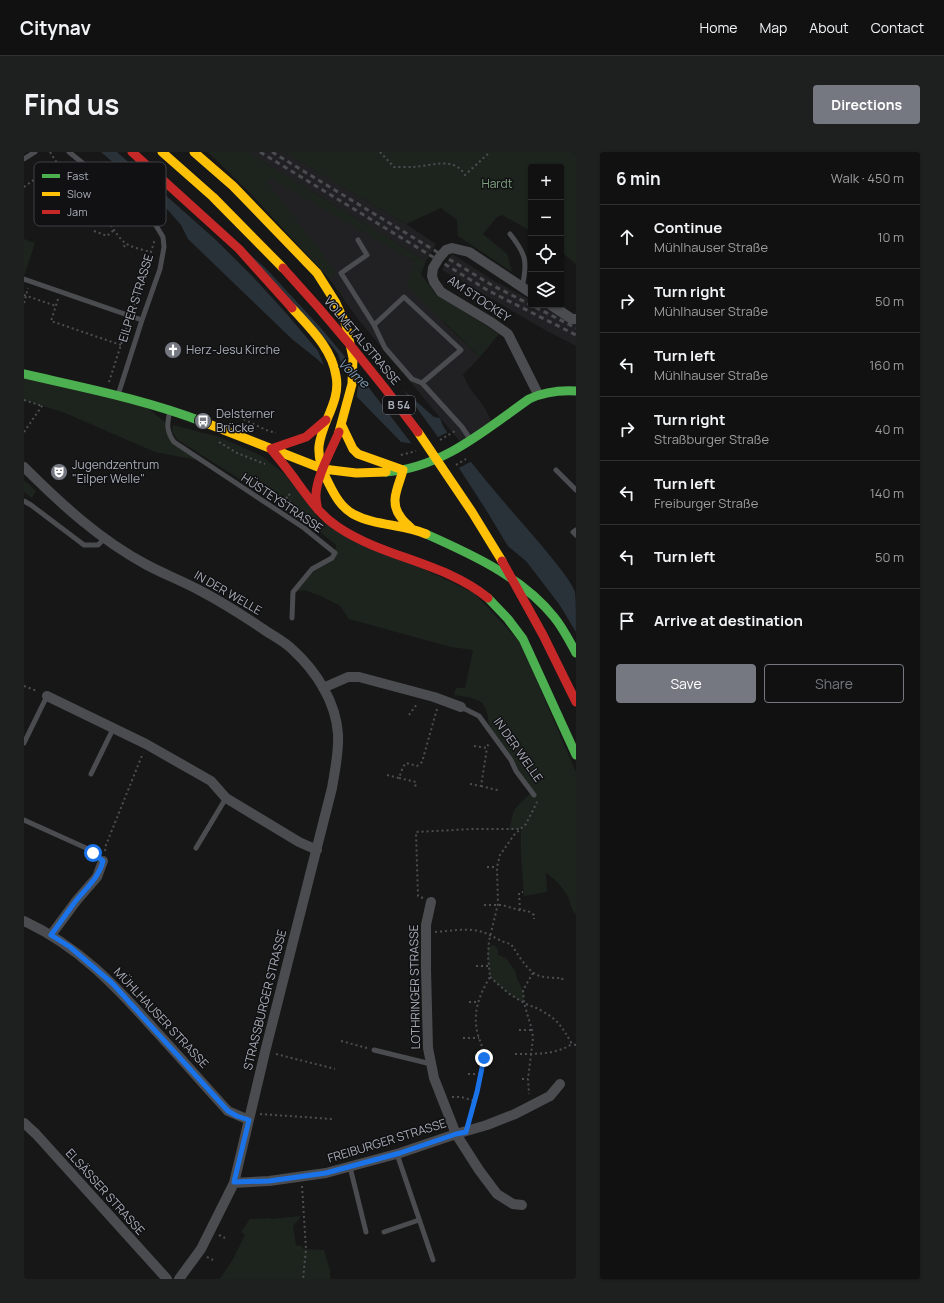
<!DOCTYPE html>
<meta charset="utf-8">
<style>
:root{--surface:#111;--page:#1e1f1f;--text:#f1f3f6;--muted:#9c9d9f;--line:#303131;--accent:#757880}
body{margin:0;font-family:Manrope,sans-serif;background:var(--page);color:var(--text)}
.controls{position:absolute;right:12px;top:12px;display:grid;overflow:hidden;border-radius:4px;box-shadow:0 1px 3px #0004}
.controls button{width:36px;height:36px;display:grid;place-items:center;padding:0;border:0;border-bottom:1px solid var(--line);background:var(--surface);color:var(--text);font:20px sans-serif}
.stop{position:absolute;width:12px;height:12px;margin:-9px;border:3px solid #1a73e8;border-radius:50%;background:#fff}
.stop.end{background:#1a73e8;border-color:#fff;box-shadow:0 1px 4px #0008}
.list{margin:0;padding:0;list-style:none}
h2{display:flex;justify-content:space-between;align-items:center;height:52px;margin:0;padding:0 16px;font-size:17px}
h2 small{font-size:13px;font-weight:400;color:var(--muted)}
.list li{display:grid;grid-template-columns:26px 1fr auto;gap:12px;align-items:center;box-sizing:border-box;height:64px;padding:0 16px;border-top:1px solid var(--line)}
.list b{display:block;font-size:15px;white-space:nowrap}
.list p{margin:0;font-size:13px;white-space:nowrap;color:var(--muted)}
.list em{font-size:13px;font-style:normal;color:var(--muted)}
.actions{display:flex;gap:8px;padding:12px 16px}
.actions a{flex:1;padding:9px 0;border:1px solid var(--accent);border-radius:4px;text-align:center;font-size:14px;color:var(--accent)}
.actions .main{background:var(--accent);color:#fff}
.icon{flex:none;width:22px;height:22px;fill:none;stroke:currentColor;stroke-width:2;stroke-linecap:round;stroke-linejoin:round}
.map{position:relative;flex:none;width:552px;height:1127px;overflow:hidden;border-radius:4px}
header{display:flex;align-items:center;gap:24px;box-sizing:border-box;height:56px;padding:0 20px;background:var(--surface);border-bottom:1px solid var(--line)}
header strong{font-size:19px}
nav{display:flex;gap:22px;margin-inline-start:auto;font-size:14px}
.intro{display:flex;align-items:center;justify-content:space-between;box-sizing:border-box;height:96px;padding:0 24px}
h1{margin:0;font-size:28px}
.button{padding:10px 18px;border-radius:4px;background:var(--accent);color:#fff;font-size:14px;font-weight:700}
main{display:flex;gap:24px;padding:0 24px}
aside{flex:1;background:var(--surface);border-radius:4px;box-shadow:0 1px 3px #0004}
.map>svg:first-child{display:block}
.built{fill:#212123}
.green{fill:#1d241e}
.water{fill:#2a3239}
.pier{fill:#171717}
.lines{fill:none;stroke-linecap:round;stroke-linejoin:round}
.path{stroke:#4d4e52;stroke-width:2;stroke-dasharray:2 3;stroke-linecap:butt}
.lane{stroke:#4b4c50;stroke-width:5}
.street{stroke:#4b4c50;stroke-width:10}
.fast{stroke:#4caf50;stroke-width:9}
.slow{stroke:#ffc107;stroke-width:9}
.jam{stroke:#c62828;stroke-width:9}
.rail{stroke:#4b4c4f;stroke-width:3;stroke-dasharray:5 4;stroke-linecap:butt}
.slow-bridge{stroke:#ffc107;stroke-width:9}
.jam-bridge{stroke:#c62828;stroke-width:9}
.route{stroke:#1a73e8;stroke-width:5}
.labels{text-anchor:middle;stroke-width:3;stroke-linejoin:round;paint-order:stroke}
.shield{fill:#111113;stroke:#7b7e86;stroke-width:1}
.shield-label{font-size:11px;font-weight:bold;fill:#a8adb8}
.park-label{font-size:12px;fill:#7fa381;stroke:#111113}
.street-label{font-size:12px;fill:#a8adb8;stroke:#111113}
.poi-label{font-size:12px;fill:#a8adb8;stroke:#111113;text-anchor:start}
.water-label{font-size:13px;font-style:italic;fill:#7f9bb3;stroke:#111113}
.key{fill:#111113;stroke:#3e4045;stroke-width:1}
.key-label{font-size:11px;fill:#a8adb8}
</style>
<header>
<strong>Citynav</strong>
<nav><a>Home</a><a>Map</a><a>About</a><a>Contact</a></nav>
</header>
<div class="intro"><h1>Find us</h1><a class="button">Directions</a></div>
<main>
<div class="map">
<svg width="552" height="1127" viewBox="0 0 552 1127">
<rect width="100%" height="100%" fill="#171717"/>
<path class="built" d="M223 0H260L382 72 412 92 402 109Z
M246 25 391 110 420 171 456 205 439 223 447 238 459 253 469 272 438 292 333 166 307 129 243 30Z
M428 102 472 130 507 148V153H517L552 171V194L521 178 418 118Z"/>
<path class="green" d="M184 0H223L402 109 397 122 411 141 475 182 456 205 382 133 391 110 246 26 243 30 311 118 307 129 228 43Z
M260 0H552V112L537 100V15H507V79L478 63 473 65 459 82 483 102 488 120 434 84 433 68 417 56 382 72Z
M0 87 11 91 0 124Z
M0 222 114 248 143 272 146 284 178 309 131 300 41 261 0 248Z
M149 273 195 285 238 304 262 323 296 368 450 441 496 490 552 620V762C546 757 547 751 544 745 539 735 531 727 522 721L523 740 500 744 497 702V677L485 678 490 658 498 649 509 640 465 574C463 546 455 547 430 543L432 536H441L449 498 427 495 325 467 316 454 299 445 280 438 269 440 288 417 311 401 312 393 297 381 266 359 154 288 148 280Z
M0 328 12 339 8 346 0 340Z
M470 793 474 797V803L482 806 491 819 494 829 499 838 500 851 484 841 466 825 464 804V795Z
M276 1064V1066L269 1074 272 1093 278 1094 279 1097 300 1098 306 1118V1127H196L209 1107 221 1083 217 1080 226 1067 246 1066 247 1067Z"/>
<path class="water" d="M77 0H110L410 265 416 266C419 279 431 287 438 298 463 332 491 362 518 394 528 407 545 425 551 440 552 447 552 471 552 480L535 452 502 409 453 369 392 292 377 290 336 248 293 207 269 188 164 87 157 73 143 57Z"/>
<path class="pier" d="M93 0H113L307 193 314 202 320 221H322V206L296 175 235 109 182 57 202 73 301 166 373 229 414 285 424 280 426 282 448 309 435 316 464 361 488 401 452 371 423 338 336 224 332 247 302 219 294 199 262 161 229 125 193 89Z"/>
<g class="lines">
<path class="path" d="M26 0 33 11 55 19
M356 0 370 15C376 15 383 15 389 15 407 14 430 4 441 23L466 0
M0 35 33 11
M84 40C82 45 80 50 80 55 80 65 93 84 100 90 107 96 118 97 126 100
M65 51 80 56
M70 79 83 84 90 78
M100 95 102 91
M0 143 32 154
M34 147 27 169 97 193
M0 151 4 136
M109 158 131 87
M85 230 104 171
M0 248 18 254
M215 265 242 278 252 281
M0 280 20 251
M416 288 431 279
M195 290 213 301 241 312
M377 303 392 299
M432 313 442 307
M266 342 262 345 280 366
M0 534 13 539
M385 563 393 552
M450 594 463 596 465 590
M363 623 375 626 379 615 382 611 393 614 398 610 413 557
M375 626 392 630 391 636
M446 632 457 634 463 596
M457 634 473 638V640
M81 699 82 693 119 601
M463 715H473
M399 746 394 744 392 680 449 677H496
M460 753H478L495 758 504 759 510 763V767
M496 758 495 741 499 740
M411 780C426 779 441 776 455 779 467 782 476 790 487 792 493 801 505 822 516 824 523 826 531 826 538 826L539 830
M452 814H466
M509 821 499 838 500 851C506 854 512 855 518 859 535 868 539 877 548 892L552 893
M466 825 484 841 500 851 508 878 509 886 504 927 505 942
M445 850H454
M495 878H508
M439 886H455
M317 889 343 896
M252 902 311 917
M491 902C511 902 531 903 548 892
M444 922H457
M498 927H504
M428 945H437L451 949
M236 962 308 967
M445 967C450 947 458 928 459 907 460 898 457 892 454 883 448 862 455 843 466 825L464 804 465 789 474 752 473 715 476 703 490 683 502 672 513 650
M278 1034 282 1097 279 1127
M195 1083 201 1086
M183 1105 189 1108"/>
<path class="lane" d="M45 0 128 67 139 85 140 95 136 117 118 168 94 243
M0 7 11 0
M486 82C502 102 504 110 498 135
M334 88 343 103 317 121 350 173 361 196 388 227 398 231
M0 127 118 168
M350 173 380 145 437 198 398 231 438 275 446 287
M146 259C143 271 142 279 150 290L280 376 311 401 308 406 288 417 269 440 268 466
M532 318 552 338
M0 349 7 353 60 393H74L80 387
M552 378 549 380 552 383
M437 555 455 564 487 608 492 619 510 643
M0 591 23 544
M67 622 90 575
M0 668 62 696 79 709
M172 696 202 646
M350 898 407 912
M373 1002 409 1108
M326 1015 342 1080
M360 1080 395 1068"/>
<path class="street" d="M507 141 445 100 428 96 422 98 415 106 409 116 408 124 410 130 417 140 467 170 484 182 514 242
M527 153 548 167H552
M0 315C37 352 76 388 123 413 140 422 158 429 175 438 198 450 220 464 242 479 251 485 261 490 269 498 292 519 312 550 314 582 315 600 311 618 308 636L241 900 210 1031 177 1097 155 1127
M299 536 324 525H335L410 545 437 555
M23 544 122 592 187 629 202 646 275 690 293 698
M407 750 402 773V817L404 896 410 926 432 982 455 1018 473 1042 489 1052 498 1053
M0 769C54 794 91 833 130 877 155 904 179 932 204 959L225 968
M27 783 53 748 73 725 79 709
M0 971 12 982 143 1127
M210 1031 245 1029 302 1021 376 1001 432 982 463 973 491 962 526 944 536 932"/>
<path class="fast" d="M0 222C61 236 123 248 182 271
M362 320C418 316 461 278 505 247 520 240 535 238 552 239
M402 382C447 402 498 425 530 465 539 476 545 488 552 501
M464 446 484 467 499 487 552 603"/>
<path class="slow" d="M170 0 209 34 293 121 312 151 322 173 329 206 328 232 315 280
M268 156C285 175 308 196 312 224 317 249 298 269 295 294 294 306 299 321 305 332 311 344 317 355 329 362 351 374 379 372 402 382
M182 271 299 317 332 321 362 320
M318 274 329 297 334 302 379 318C375 334 365 349 376 364 379 369 383 372 387 376"/>
<path class="jam" d="M108 0 215 97 268 156
M302 268 282 285 247 297C257 309 266 320 275 333 287 349 297 364 314 375 360 406 420 410 464 446
M294 358C293 354 292 350 292 345 291 327 308 297 315 280"/>
<path class="rail" d="M236 0 465 139 552 183
M248 0 466 132 552 176"/>
<path class="slow-bridge" d="M138 0 189 45 259 116
M394 280 448 360 478 409"/>
<path class="jam-bridge" d="M259 116C307 168 352 223 394 280
M478 409 519 483 552 550"/>
</g>
<g class="lines">
<path class="route" d="M69 701 79 709C75 726 62 736 51 750 43 761 35 772 27 783L46 795 88 831 204 959 213 964 225 968 210 1030 245 1029 302 1021 376 1001 432 982 442 980 453 940 460 906"/>
</g>
<defs>
<g id="church-disc" transform="scale(0.9)"><circle r="9.5" fill="#757880" stroke="#111113"/><path d="M-1.2-6h2.4v3.5h3.3v2.4h-3.3V6h-2.4V-.1h-3.3v-2.4h3.3Z" fill="#fff"/></g>
<g id="bus-disc" transform="scale(0.9)"><circle r="9.5" fill="#757880" stroke="#111113"/><path d="M-5-6H5V4H4V6H2V4H-2V6H-4V4H-5ZM-3.5-4V0h7V-4ZM-3.5 1.2v1.5H-2V1.2ZM2 1.2v1.5H3.5V1.2Z" fill="#fff"/></g>
<g id="theatre-disc" transform="scale(0.9)"><circle r="9.5" fill="#757880" stroke="#111113"/><path d="M-5-5.5Q0-4 5-5.5V0Q5 5 0 6Q-5 5-5 0ZM-3.3-2.5H-1v1.5H-3.3ZM1-2.5H3.3v1.5H1ZM-2.8 1Q0 5.5 2.8 1Z" fill="#fff"/></g>
</defs>
<g fill-rule="evenodd">
<use href="#church-disc" x="149" y="198"/>
<use href="#bus-disc" x="179" y="269"/>
<use href="#theatre-disc" x="35" y="320"/>
</g>
<g class="labels">
<rect class="shield" x="359" y="244" width="32" height="18" rx="3"/>
<g class="shield-label">
<text x="375" y="257">B 54</text>
</g>
<g class="park-label">
<text x="473" y="36">Hardt</text>
</g>
<g class="street-label">
<text transform="translate(112 146) rotate(-73)" y="4">EILPER STRASSE</text>
<text transform="translate(455 147) rotate(34)" y="4">AM STOCKEY</text>
<text transform="translate(338 189) rotate(50)" y="4">VOLMETALSTRASSE</text>
<text transform="translate(258 351) rotate(34)" y="4">HÜSTEYSTRASSE</text>
<text transform="translate(204 441) rotate(30)" y="4">IN DER WELLE</text>
<text transform="translate(494 598) rotate(55)" y="4">IN DER WELLE</text>
<text transform="translate(391 835) rotate(-91)" y="4">LOTHRINGER STRASSE</text>
<text transform="translate(241 848) rotate(-76)" y="4">STRASSBURGER STRASSE</text>
<text transform="translate(137 866) rotate(47)" y="4">MÜHLHAUSER STRASSE</text>
<text transform="translate(363 989) rotate(-17)" y="4">FREIBURGER STRASSE</text>
<text transform="translate(81 1040) rotate(48)" y="4">ELSÄSSER STRASSE</text>
</g>
<g class="poi-label">
<text x="162" y="202">Herz-Jesu Kirche</text>
<text x="192" y="266">Delsterner<tspan x="192" dy="14">Brücke</tspan></text>
<text x="48" y="317">Jugendzentrum<tspan x="48" dy="14">"Eilper Welle"</tspan></text>
</g>
<g class="water-label">
<text transform="translate(330 221) rotate(42)" y="5">Volme</text>
</g>
</g>
<rect x="10" y="10" width="132" height="64" rx="6" class="key"/>
<rect x="18" y="22" width="18" height="4" fill="#4caf50"/>
<rect x="18" y="40" width="18" height="4" fill="#ffc107"/>
<rect x="18" y="58" width="18" height="4" fill="#c62828"/>
<g class="key-label">
<text x="43" y="28">Fast</text>
<text x="43" y="46">Slow</text>
<text x="43" y="64">Jam</text>
</g>
</svg>
<div class="controls">
<button>+</button>
<button>−</button>
<button><svg class="icon" aria-label="locate" viewBox="0 0 24 24"><circle cx="12" cy="12" r="6"/><path d="M12 2v4M12 18v4M2 12h4M18 12h4"/></svg></button>
<button><svg class="icon" aria-label="layers" viewBox="0 0 24 24"><path d="M12 4l9 5-9 5-9-5zM3 14l9 5 9-5"/></svg></button>
</div>
<div class="stop" style="left:69px;top:701px"></div>
<div class="stop end" style="left:460px;top:906px"></div>
</div>
<aside>
<h2>6 min<small>Walk · 450 m</small></h2>
<ul class="list">
<li><svg class="icon" aria-label="ahead" viewBox="0 0 24 24"><path d="M12 20V5M6 11l6-6 6 6"/></svg><div><b>Continue</b><p>Mühlhauser Straße</p></div><em>10 m</em></li>
<li><svg class="icon" aria-label="right" viewBox="0 0 24 24"><path d="M7 20v-9h11M14 6l5 5-5 5"/></svg><div><b>Turn right</b><p>Mühlhauser Straße</p></div><em>50 m</em></li>
<li><svg class="icon" aria-label="left" viewBox="0 0 24 24"><path d="M17 20v-9H6M10 6l-5 5 5 5"/></svg><div><b>Turn left</b><p>Mühlhauser Straße</p></div><em>160 m</em></li>
<li><svg class="icon" aria-label="right" viewBox="0 0 24 24"><path d="M7 20v-9h11M14 6l5 5-5 5"/></svg><div><b>Turn right</b><p>Straßburger Straße</p></div><em>40 m</em></li>
<li><svg class="icon" aria-label="left" viewBox="0 0 24 24"><path d="M17 20v-9H6M10 6l-5 5 5 5"/></svg><div><b>Turn left</b><p>Freiburger Straße</p></div><em>140 m</em></li>
<li><svg class="icon" aria-label="left" viewBox="0 0 24 24"><path d="M17 20v-9H6M10 6l-5 5 5 5"/></svg><div><b>Turn left</b></div><em>50 m</em></li>
<li><svg class="icon" aria-label="arrive" viewBox="0 0 24 24"><path d="M6 21V4h12l-3 4 3 4H6"/></svg><div><b>Arrive at destination</b></div></li>
</ul>
<div class="actions"><a class="main">Save</a><a>Share</a></div>
</aside>
</main>
